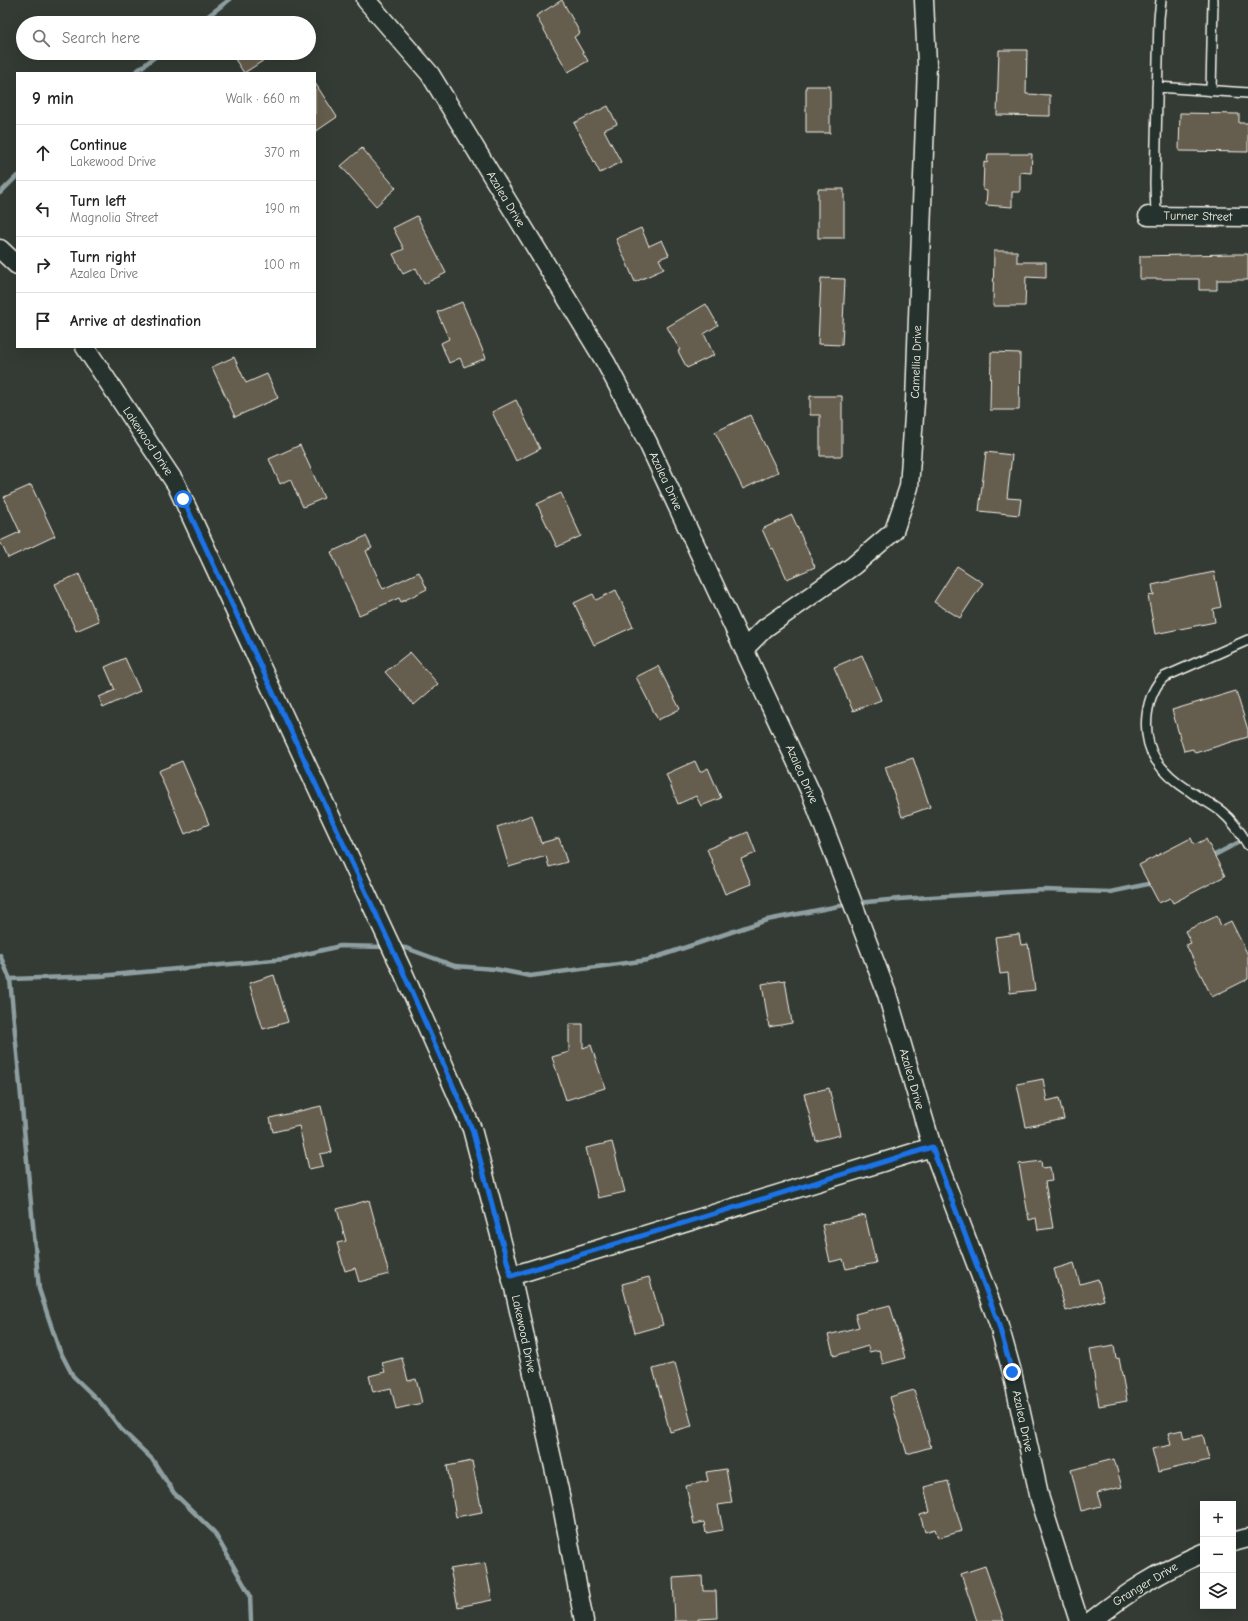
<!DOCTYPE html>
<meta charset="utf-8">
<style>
:root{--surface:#fff;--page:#f6f6f6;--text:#222;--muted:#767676;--line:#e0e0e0}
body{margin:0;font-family:"Comic Neue",sans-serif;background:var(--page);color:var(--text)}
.controls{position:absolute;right:12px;bottom:12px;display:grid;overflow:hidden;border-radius:0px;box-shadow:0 4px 16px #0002}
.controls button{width:36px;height:36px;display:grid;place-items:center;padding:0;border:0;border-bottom:1px solid var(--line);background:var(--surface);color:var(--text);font:20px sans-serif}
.stop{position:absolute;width:12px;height:12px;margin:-9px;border:3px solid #1a73e8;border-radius:50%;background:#fff}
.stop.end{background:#1a73e8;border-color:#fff;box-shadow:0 1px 4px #0008}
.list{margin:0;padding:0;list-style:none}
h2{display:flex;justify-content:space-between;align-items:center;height:52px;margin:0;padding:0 16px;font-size:17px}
h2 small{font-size:13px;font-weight:400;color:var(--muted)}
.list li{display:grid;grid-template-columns:26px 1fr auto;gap:12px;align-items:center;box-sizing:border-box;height:56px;padding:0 16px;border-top:1px solid var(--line)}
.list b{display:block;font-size:15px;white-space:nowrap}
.list p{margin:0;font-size:13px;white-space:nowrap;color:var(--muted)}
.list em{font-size:13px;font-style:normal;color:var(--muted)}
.icon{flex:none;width:22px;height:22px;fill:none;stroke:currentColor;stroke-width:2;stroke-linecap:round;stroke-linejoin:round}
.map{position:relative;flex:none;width:1248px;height:1621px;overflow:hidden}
.search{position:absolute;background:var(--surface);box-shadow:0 4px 16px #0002;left:16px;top:16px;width:300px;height:44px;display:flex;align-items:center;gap:10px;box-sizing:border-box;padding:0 14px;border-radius:22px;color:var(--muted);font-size:15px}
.panel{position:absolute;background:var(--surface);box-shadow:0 4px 16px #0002;left:16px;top:72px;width:300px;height:276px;border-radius:0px}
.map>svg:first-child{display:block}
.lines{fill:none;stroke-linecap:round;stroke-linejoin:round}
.stream{stroke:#8f9fa1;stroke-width:4.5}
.building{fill:#655d4e;stroke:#f4f1e8}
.service-casing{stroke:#f4f1e8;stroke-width:12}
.minor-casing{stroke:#f4f1e8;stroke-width:21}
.service{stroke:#26332d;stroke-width:9}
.minor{stroke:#26332d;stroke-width:18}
.route{stroke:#1a73e8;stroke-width:5}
.labels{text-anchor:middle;stroke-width:3.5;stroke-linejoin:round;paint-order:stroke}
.street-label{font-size:12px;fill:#f4f1e8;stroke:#26332d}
</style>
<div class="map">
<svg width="1248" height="1621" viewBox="0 0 1248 1621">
<rect width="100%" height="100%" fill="#333b34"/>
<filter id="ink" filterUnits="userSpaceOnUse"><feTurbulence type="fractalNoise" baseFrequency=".025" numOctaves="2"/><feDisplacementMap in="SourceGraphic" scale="8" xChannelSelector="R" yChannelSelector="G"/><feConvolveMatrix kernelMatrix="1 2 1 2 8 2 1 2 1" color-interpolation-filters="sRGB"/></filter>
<g filter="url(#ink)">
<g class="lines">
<path class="stream" d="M199 23 229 0
M134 73 160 53
M0 193 17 176
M1209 858 1245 839
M856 903 899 899 1044 890 1110 892 1153 883
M396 947 406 948 455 966 495 969 530 976 648 960 767 920 849 904
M0 955 10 979 39 1289 59 1349 73 1376 101 1403 121 1429 152 1459 174 1493 214 1532 250 1595 251 1621
M10 979 100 976 285 959 340 946 386 947"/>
</g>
<path class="building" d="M562 0 580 33 574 37 588 61 568 72 536 16Z
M999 50H1027L1026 94 1050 95V116L997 115Z
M231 53H275L244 73Z
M315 83 337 117 315 132Z
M806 86H830V133H806Z
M608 106 617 124 604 130 621 162 600 173 574 123Z
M1180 113 1239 114V123H1248V152L1179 151Z
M362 148 396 188 376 206 341 166Z
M988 154H1032L1031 173 1020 172V192H1012V207L986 205 987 191 983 190 984 162 987 163Z
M818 189H844V238H818Z
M417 216 446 273 424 284 416 268 403 274 393 254 404 249 393 228Z
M641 228 649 246 662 240 669 255 659 259 664 269 635 282 616 239Z
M994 251H1017V262H1046V278L1026 277 1025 306H993Z
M1232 254H1248V280H1217V290H1199V279H1140V256Z
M821 278 845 279 842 345 818 344Z
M462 302 486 358 464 367 460 358 449 363 441 343 449 339 437 312Z
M706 304 718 325 704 334 714 355 687 368 678 351 680 350 667 327Z
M991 352 1020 353 1019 410H990Z
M234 357 246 383 267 374 278 398 235 417 212 367Z
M810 396H842V456H820V415H810Z
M516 400 540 449 516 461 492 412Z
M750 415 778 472 743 489 715 432Z
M300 445 324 498 303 507 290 479 280 484 269 459Z
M986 452 1012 455 1007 498 1021 499 1019 515 979 511Z
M31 485 55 536 8 558 0 541 20 532 4 497Z
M561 493 581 536 557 547 537 504Z
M792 515 815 567 787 579 773 548 771 549 762 529Z
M366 536 372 548 366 551 383 589 419 572 427 589 401 602 399 598 359 615 331 552Z
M957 566 983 583 960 618 934 602Z
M1214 572 1221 607 1213 609 1215 622 1155 634 1148 596 1154 595 1152 585Z
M79 574 99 621 76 631 55 584Z
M616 590 633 627 594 645 574 603 593 594 596 600Z
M410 652 438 684 414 705 385 672Z
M862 655 881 700 853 711 834 667Z
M125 658 140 691 103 708 99 697 115 690 105 667Z
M658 666 680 709 658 720 636 677Z
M1236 691 1248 730V737L1195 753 1193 749 1184 751 1172 710Z
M913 758 930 807 902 817 885 767Z
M182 761 209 824 185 834 158 771Z
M695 761 700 772 708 768 721 798 701 806 696 796 678 804 666 774Z
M532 815 541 843 559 838 567 862 549 867 546 856 509 867 497 827Z
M748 832 756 853 741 859 751 884 725 894 707 849Z
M1191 838 1194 845 1206 839 1225 876 1173 903 1170 898 1159 903 1139 865Z
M1217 916 1221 926 1231 921 1248 955V979L1212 997 1186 945 1191 943 1185 931Z
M1019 934 1021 945 1028 944 1035 990 1010 993 1008 973 1000 974 995 937Z
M274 975 288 1022 263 1029 249 983Z
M785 980 792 1023 769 1027 762 984Z
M569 1024H583V1048L591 1045 605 1088 566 1100 552 1057 569 1052Z
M1043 1079 1047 1101 1059 1098 1064 1119 1026 1127 1017 1084Z
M829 1088 840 1135 816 1141 804 1094Z
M321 1106 332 1152 320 1154 323 1166 309 1169 299 1126 273 1132 270 1118Z
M612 1142 625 1192 598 1198 586 1148Z
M1041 1161 1042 1168 1050 1167 1052 1181 1045 1182 1053 1228 1038 1230 1036 1218 1029 1220 1019 1164Z
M369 1200 389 1274 359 1282 355 1268 345 1271 337 1243 346 1241 337 1209Z
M865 1215 876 1263 846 1269 843 1259 830 1262 822 1225Z
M1074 1263 1080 1284 1098 1279 1104 1300 1066 1311 1054 1269Z
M649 1277 663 1325 635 1333 622 1284Z
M890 1305 905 1358 883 1364 879 1350 869 1352 868 1346 834 1356 828 1335 859 1327 855 1314Z
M1114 1345 1116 1359 1119 1358 1127 1401 1099 1406 1090 1349Z
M402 1358 408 1381 416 1379 422 1403 396 1409 391 1388 373 1392 369 1376 385 1372 382 1363Z
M675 1363 692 1426 670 1432 653 1369Z
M914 1390 931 1447 907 1454 890 1397Z
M1182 1430 1184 1439 1203 1435 1209 1460 1158 1472 1152 1449 1171 1445 1168 1433Z
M1114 1459 1122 1487 1097 1493 1101 1506 1081 1511 1071 1470Z
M472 1461 482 1512 456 1517 447 1466Z
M726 1469 732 1503 718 1505 723 1530 706 1533 704 1522 694 1524 686 1486 708 1481 706 1472Z
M948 1481 962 1531 938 1538 935 1529 925 1532 920 1515 930 1512 924 1487Z
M485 1563 492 1600 458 1607 450 1569Z
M985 1566 1004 1621H977L961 1574Z
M702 1576 703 1591H716L717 1618 698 1619V1621H675L673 1578Z"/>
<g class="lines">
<g class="service-casing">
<path id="service" d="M1157 87 1248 93
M1211 91 1213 0
M1156 215 1155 183 1159 18 1161 0
M1248 640 1164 677C1153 687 1149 700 1147 715 1143 752 1160 772 1191 792 1201 799 1212 804 1222 812 1233 821 1241 833 1248 845"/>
</g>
<g class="minor-casing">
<path id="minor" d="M366 0 430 74 606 363 648 443 811 793 887 994 932 1147 998 1322 1012 1372 1040 1499 1079 1621
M1148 216 1248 217
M0 249 17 265
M85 347 176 484 403 972 472 1129 514 1288 559 1490 584 1621
M745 648 765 628 853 566 894 531 909 487 915 402 927 65 924 0
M511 1276 932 1147
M1233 1542 1248 1538
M1091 1621C1128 1592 1159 1572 1203 1553"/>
</g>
<use href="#service" class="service"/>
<use href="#minor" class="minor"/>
</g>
</g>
<g class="lines" filter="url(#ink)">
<path class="route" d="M183 499 403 972 472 1129 511 1276 932 1147 998 1322 1012 1372"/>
</g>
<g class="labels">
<g class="street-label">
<text transform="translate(506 199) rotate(59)" y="4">Azalea Drive</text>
<text transform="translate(1198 216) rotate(1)" y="4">Turner Street</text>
<text transform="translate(916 362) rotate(-88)" y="4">Camellia Drive</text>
<text transform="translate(148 441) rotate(56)" y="4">Lakewood Drive</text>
<text transform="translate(666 481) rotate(65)" y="4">Azalea Drive</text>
<text transform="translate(802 774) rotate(66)" y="4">Azalea Drive</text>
<text transform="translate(912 1079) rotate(74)" y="4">Azalea Drive</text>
<text transform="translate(524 1334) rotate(78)" y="4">Lakewood Drive</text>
<text transform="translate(1023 1421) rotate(78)" y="4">Azalea Drive</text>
<text transform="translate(1145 1584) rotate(-31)" y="4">Granger Drive</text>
</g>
</g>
</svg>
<div class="controls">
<button>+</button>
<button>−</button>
<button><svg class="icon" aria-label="layers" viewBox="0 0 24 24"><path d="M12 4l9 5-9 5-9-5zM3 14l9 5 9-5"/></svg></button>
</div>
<div class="stop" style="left:183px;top:499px"></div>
<div class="stop end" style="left:1012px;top:1372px"></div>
<div class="search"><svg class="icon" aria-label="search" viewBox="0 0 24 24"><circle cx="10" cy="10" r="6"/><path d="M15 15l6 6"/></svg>Search here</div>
<section class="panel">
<h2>9 min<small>Walk · 660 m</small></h2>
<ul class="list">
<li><svg class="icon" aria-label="ahead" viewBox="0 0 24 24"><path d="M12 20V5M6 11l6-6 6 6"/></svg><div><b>Continue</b><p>Lakewood Drive</p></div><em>370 m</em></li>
<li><svg class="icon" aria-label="left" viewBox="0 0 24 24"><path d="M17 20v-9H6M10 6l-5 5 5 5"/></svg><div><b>Turn left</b><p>Magnolia Street</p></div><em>190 m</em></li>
<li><svg class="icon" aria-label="right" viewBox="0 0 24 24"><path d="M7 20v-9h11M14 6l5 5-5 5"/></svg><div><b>Turn right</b><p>Azalea Drive</p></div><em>100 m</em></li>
<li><svg class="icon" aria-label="arrive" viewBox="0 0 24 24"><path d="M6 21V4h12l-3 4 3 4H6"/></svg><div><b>Arrive at destination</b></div></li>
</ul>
</section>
</div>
